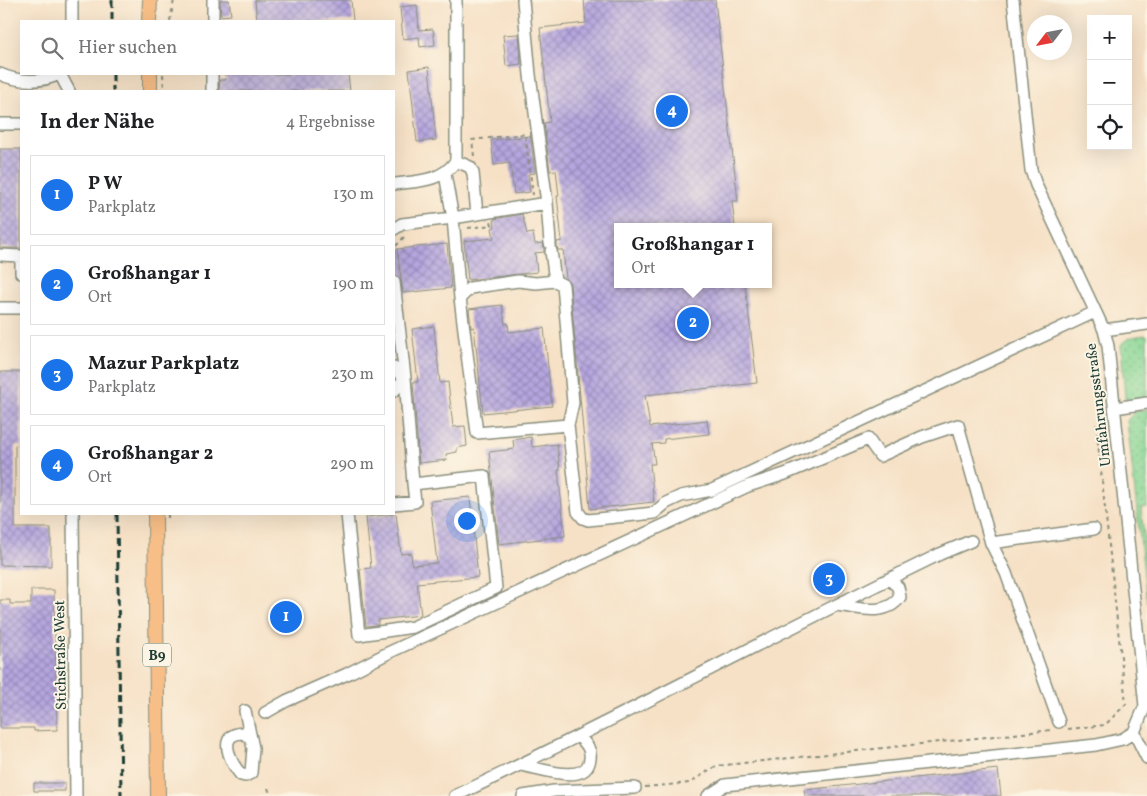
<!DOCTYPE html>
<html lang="de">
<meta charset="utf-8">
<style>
:root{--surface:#fff;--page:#f6f6f6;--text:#202124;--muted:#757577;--line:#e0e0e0;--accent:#1a73e8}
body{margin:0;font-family:Vollkorn,serif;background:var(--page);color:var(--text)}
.controls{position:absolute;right:15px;top:15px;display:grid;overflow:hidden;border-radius:0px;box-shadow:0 5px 20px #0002}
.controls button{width:45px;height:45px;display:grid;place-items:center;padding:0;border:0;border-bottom:1px solid var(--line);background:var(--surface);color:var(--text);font:25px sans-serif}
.compass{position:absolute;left:1027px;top:15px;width:45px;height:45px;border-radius:50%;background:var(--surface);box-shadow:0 5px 20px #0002;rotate:238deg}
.you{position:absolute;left:466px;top:520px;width:18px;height:18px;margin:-12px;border:4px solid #fff;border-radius:50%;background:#1a73e8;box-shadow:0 0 0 8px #1a73e833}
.badge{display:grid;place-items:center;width:32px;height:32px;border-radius:50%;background:var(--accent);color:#fff;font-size:16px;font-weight:700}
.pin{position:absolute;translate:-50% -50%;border:2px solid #fff;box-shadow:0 1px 5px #0006}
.popup{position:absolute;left:614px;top:223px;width:158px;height:65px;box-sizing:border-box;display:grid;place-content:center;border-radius:0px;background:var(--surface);filter:drop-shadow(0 1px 4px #0005);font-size:16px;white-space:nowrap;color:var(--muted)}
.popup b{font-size:19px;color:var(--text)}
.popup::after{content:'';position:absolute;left:50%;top:100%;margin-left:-10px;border:10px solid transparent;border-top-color:var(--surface)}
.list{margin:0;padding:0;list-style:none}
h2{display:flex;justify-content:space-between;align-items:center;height:65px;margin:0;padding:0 20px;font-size:21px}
h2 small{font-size:16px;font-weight:400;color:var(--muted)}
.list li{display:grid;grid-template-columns:32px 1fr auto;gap:15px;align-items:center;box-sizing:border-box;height:80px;margin:0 10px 10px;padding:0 10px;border:1px solid var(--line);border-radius:0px}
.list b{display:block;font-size:19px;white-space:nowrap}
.list p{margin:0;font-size:16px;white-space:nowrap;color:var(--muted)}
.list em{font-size:16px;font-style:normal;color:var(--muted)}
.icon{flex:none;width:28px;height:28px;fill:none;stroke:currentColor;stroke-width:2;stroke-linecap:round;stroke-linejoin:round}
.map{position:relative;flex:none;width:1147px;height:796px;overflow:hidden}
.search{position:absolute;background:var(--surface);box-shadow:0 5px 20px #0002;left:20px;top:20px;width:375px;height:55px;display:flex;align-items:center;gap:12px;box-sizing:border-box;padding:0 18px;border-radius:0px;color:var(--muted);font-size:19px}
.panel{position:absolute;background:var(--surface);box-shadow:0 5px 20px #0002;left:20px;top:90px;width:375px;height:425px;border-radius:0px}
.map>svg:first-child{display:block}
.grass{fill:url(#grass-dots);stroke:#538964}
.building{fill:url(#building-cross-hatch)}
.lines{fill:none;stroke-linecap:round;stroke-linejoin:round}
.minor-casing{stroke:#8a8f7d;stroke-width:14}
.major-casing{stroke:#8a8f7d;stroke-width:16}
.path{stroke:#8a8f7d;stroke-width:2;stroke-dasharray:4 4;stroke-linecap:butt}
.minor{stroke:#fff;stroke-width:11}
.major{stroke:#f7be87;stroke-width:14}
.rail{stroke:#1f3d34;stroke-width:3;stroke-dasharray:8 4;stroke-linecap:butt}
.labels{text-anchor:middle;stroke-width:4;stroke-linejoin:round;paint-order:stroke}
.shield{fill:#fcf5e5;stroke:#617469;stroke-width:1}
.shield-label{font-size:14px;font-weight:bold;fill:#1f3d34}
.street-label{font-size:15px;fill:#1f3d34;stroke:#fcf5e5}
</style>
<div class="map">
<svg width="1147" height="796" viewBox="0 0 1147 796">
<defs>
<pattern id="grass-dots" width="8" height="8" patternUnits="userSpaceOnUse" patternTransform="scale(1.25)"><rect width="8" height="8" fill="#87d593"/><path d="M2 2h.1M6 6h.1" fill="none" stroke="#6eae79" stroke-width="1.8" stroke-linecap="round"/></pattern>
<pattern id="building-cross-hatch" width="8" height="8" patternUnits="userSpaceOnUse" patternTransform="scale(1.25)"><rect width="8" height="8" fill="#b6a6df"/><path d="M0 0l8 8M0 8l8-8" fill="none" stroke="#9388b6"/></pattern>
</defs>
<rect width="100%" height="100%" fill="#fcf5e5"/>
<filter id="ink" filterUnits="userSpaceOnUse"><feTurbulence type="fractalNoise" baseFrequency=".02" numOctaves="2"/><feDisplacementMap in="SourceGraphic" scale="10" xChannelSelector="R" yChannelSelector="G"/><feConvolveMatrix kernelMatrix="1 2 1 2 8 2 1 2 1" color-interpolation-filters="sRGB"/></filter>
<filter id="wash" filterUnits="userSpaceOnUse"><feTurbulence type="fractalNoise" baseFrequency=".0096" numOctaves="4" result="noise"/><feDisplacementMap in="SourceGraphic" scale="20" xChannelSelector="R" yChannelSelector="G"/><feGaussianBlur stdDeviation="1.12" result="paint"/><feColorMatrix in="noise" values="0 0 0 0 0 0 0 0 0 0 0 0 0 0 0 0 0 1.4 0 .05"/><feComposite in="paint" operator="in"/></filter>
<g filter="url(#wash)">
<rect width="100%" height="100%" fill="#f6e1c6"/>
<path class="grass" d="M1147 335V395L1142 399 1128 400 1125 398 1121 345C1127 336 1138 336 1147 335Z
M1147 409V507L1141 508 1147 564V602L1127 421C1133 412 1137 410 1147 409Z"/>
<g id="blocks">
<path class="building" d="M220 0H229L231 15 221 16Z
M255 0H351L353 21H257Z
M584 0H715L738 201H732L735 227H618V284H745L757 383 645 395 650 427 707 420 709 434 664 439V443L652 444 655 464H650L654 502 590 509 570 284 566 278 563 250H558L557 246V242L562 241 557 196H559L556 170 550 171 544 123 550 122 540 28 586 23Z
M417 5 419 30 433 29 435 45 420 47 419 37 403 39 400 7Z
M519 34 521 64 506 66 503 35Z
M429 67 436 140 417 142 409 70Z
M225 74H348L350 91H219L220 80H226Z
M530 132 535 173 528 174 530 192 514 194 510 163 494 165 491 140 530 136Z
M0 149H21V248H0Z
M522 214 527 234 533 233 535 244 543 243 544 248V252L535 253 537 272 468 280 464 241 494 238 492 228 495 227 494 219Z
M447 244 451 288 403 293 397 249Z
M502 305 505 324 508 323 509 332 544 328 552 406 483 413 474 327 471 328 469 309Z
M434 326 440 383 448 382 453 427 465 426 467 446 457 448V452L446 454 447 460 419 463 413 382H418L412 329Z
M0 372H21V446L15 445V528H51V566L0 565Z
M531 437 532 447 557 444 560 470H558L565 536 499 544 489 452 514 449 513 440Z
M470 497 478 577 417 583 421 615 378 620V625L366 626 360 569 371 568 366 517 396 514 401 554 411 553 412 565 437 563 430 501Z
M31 590H54L57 730 34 731V728H0V600H10V604H31Z
M998 769 1001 796H805L804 790Z
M34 783H65V791H34Z"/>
</g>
</g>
<g filter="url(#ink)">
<use href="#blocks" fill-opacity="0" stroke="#8a8f7d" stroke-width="1"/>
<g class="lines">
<g class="minor-casing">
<path id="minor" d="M1013 0 1031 170 1036 185 1104 330 1108 346 1145 706 1134 732 1147 758
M72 21V0
M213 21V0
M0 74C17 82 42 83 59 74
M60 74 69 91
M212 91V74
M0 124H21
M445 174 453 218 477 214 473 173 470 167 456 161
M394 184C418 181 441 182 456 161V0
M547 203 550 243
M477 214 547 203 530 75 523 0
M394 229 402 224 453 218 460 298
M551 251 555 281 536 283 518 281 470 288 460 298 477 433 568 425
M0 255 21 256
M21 256V273
M555 281 563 285 573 403 568 425 578 512 583 518 588 520 654 513 666 503 681 496 712 490 1095 312
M0 308H21
M1104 330 1147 324
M394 368 405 378 394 391
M1115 408 1147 403
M394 504 415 502 413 484
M73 514 76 796
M347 514 359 635 413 627 496 588 484 476 413 484 405 378 394 282
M991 543 1094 529
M889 579 940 554 971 541
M245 711 253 748 251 773 245 776 241 775C232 764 215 734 243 733L251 738
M265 713 286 701 347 674 390 652 748 486 785 474 868 439 880 456 922 437 958 425 991 543 1006 573 1059 722
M520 765C537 767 582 785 589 763 593 751 587 744 578 736
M455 796C602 727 744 650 889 579L898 587 900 597C886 617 858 608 837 605
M523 796 554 791 635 788
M708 796 725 785 1096 745 1123 739 1134 732"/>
</g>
<g class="major-casing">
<path id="major" d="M149 21 150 0
M150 74V91
M155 514 158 796"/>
</g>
<path class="path" d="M170 21 174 0
M163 74 164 91
M474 156 472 140 525 134 533 195
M468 228 492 225 491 221
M396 246 404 237
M168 514V521
M1068 729 1105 725 1126 704 1096 424
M645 787 690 783 716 766 1051 730
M268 788 271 796"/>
<use href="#minor" class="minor"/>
<use href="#major" class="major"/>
<path class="rail" d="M112 0V21
M113 74V91
M117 514 121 796"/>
</g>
</g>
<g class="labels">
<rect class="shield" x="143" y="643.5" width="28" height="23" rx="4"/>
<g class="shield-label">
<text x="157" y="660">B9</text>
</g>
<g class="street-label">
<text transform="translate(1098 405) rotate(-97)" y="5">Umfahrungsstraße</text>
<text transform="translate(60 655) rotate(-91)" y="5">Stichstraße West</text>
</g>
</g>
</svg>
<div class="controls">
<button>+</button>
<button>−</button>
<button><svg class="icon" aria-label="locate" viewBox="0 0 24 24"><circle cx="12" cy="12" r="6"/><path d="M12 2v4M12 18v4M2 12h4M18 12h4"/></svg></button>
</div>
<svg class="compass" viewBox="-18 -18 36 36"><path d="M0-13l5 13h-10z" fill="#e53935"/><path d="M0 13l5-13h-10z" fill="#757577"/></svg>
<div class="you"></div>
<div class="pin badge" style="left:286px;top:617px">1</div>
<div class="pin badge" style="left:693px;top:323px">2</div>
<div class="popup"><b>Großhangar 1</b>Ort</div>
<div class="pin badge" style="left:829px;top:579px">3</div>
<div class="pin badge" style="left:672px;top:111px">4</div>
<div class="search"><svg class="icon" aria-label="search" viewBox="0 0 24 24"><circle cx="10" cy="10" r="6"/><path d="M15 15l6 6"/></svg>Hier suchen</div>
<section class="panel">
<h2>In der Nähe<small>4 Ergebnisse</small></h2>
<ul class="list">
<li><span class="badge">1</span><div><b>P W</b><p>Parkplatz</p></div><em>130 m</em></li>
<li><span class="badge">2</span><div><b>Großhangar 1</b><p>Ort</p></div><em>190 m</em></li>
<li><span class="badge">3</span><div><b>Mazur Parkplatz</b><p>Parkplatz</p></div><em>230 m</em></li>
<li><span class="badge">4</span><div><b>Großhangar 2</b><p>Ort</p></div><em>290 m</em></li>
</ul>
</section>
</div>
